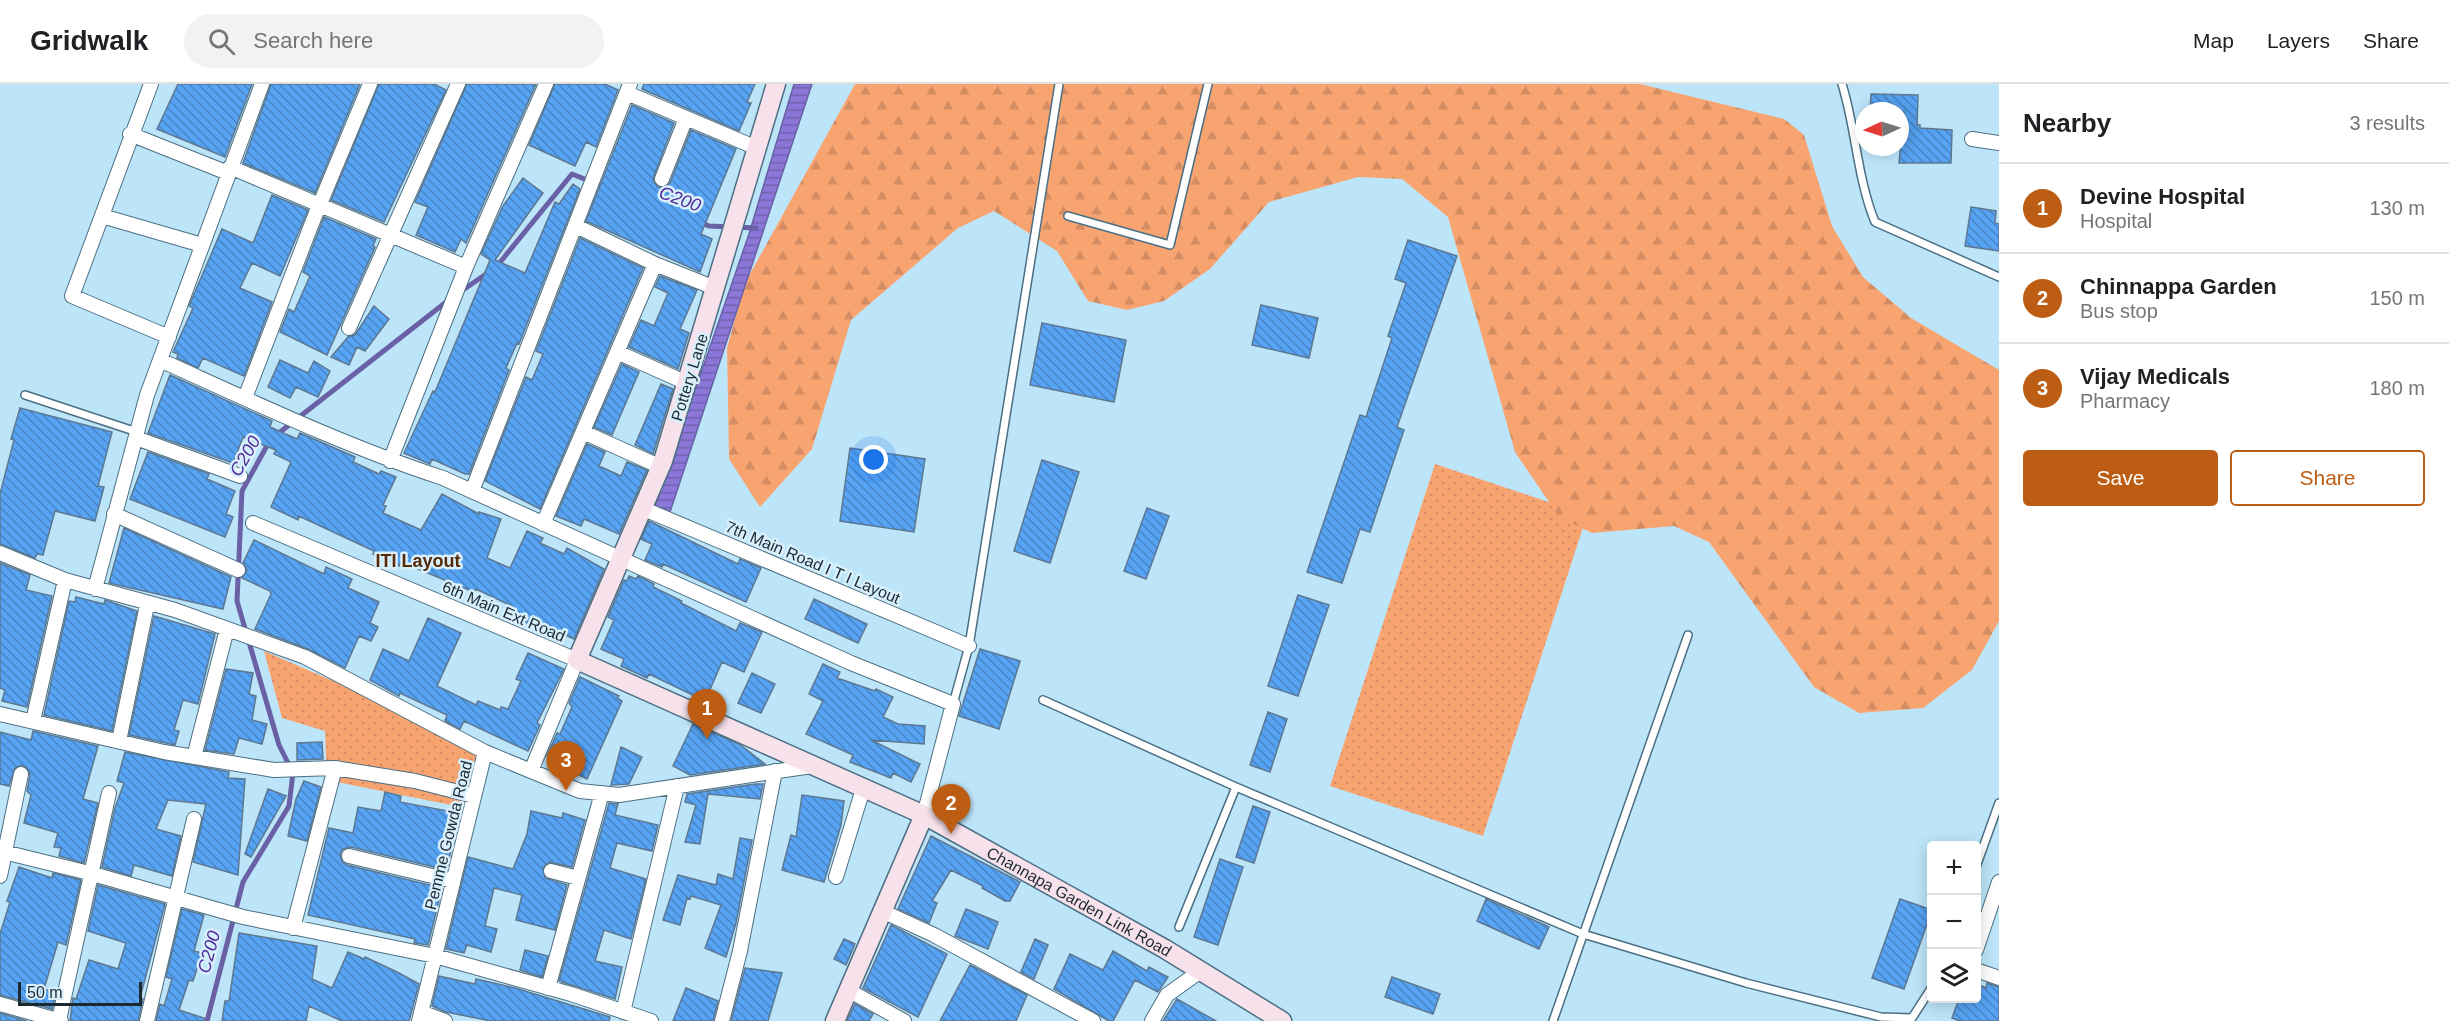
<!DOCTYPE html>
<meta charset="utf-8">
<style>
:root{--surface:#fff;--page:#f2f2f2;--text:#202124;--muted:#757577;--line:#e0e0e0;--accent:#bc5d13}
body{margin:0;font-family:Arial,sans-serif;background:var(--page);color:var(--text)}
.controls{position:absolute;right:18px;bottom:18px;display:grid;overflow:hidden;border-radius:6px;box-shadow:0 3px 15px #0003}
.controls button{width:54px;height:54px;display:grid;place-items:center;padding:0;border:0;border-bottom:2px solid var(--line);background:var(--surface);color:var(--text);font:30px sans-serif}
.compass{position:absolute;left:1855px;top:18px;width:54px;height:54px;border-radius:50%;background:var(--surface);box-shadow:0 3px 15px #0003;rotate:266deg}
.scale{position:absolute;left:18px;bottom:15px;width:124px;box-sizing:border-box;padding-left:6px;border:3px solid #1b2a32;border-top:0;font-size:16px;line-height:21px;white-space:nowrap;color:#1b2a32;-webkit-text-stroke:4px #d8effc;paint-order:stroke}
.you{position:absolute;left:874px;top:376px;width:21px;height:21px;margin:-15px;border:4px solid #fff;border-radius:50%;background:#1a73e8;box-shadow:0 0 0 9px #1a73e833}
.badge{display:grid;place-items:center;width:39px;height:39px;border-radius:50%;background:var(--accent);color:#fff;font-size:20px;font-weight:700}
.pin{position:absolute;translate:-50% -50px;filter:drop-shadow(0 2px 3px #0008)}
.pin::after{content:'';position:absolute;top:32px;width:21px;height:18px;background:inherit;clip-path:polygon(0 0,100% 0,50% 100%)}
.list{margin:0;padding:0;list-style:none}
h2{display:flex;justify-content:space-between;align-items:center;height:78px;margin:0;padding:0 24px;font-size:26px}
h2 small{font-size:20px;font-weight:400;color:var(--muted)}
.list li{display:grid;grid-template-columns:39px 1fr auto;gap:18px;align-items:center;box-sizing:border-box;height:90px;padding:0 24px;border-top:2px solid var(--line)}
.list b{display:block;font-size:22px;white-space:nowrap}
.list p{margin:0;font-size:20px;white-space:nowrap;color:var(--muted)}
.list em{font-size:20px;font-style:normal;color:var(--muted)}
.actions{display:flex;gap:12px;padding:18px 24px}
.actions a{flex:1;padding:14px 0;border:2px solid var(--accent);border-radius:6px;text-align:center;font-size:21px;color:var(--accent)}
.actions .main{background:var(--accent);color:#fff}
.icon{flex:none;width:33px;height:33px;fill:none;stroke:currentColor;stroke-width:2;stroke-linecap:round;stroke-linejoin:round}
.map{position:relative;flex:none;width:1999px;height:937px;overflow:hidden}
header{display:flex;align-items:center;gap:36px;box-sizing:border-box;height:84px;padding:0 30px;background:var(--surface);border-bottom:2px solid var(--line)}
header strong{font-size:28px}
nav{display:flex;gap:33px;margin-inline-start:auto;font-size:21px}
.search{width:420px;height:54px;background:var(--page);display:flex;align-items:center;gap:15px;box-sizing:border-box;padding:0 21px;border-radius:33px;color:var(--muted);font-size:22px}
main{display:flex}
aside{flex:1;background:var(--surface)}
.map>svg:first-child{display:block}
.grass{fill:url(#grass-dots)}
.forest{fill:url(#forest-firs)}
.water{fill:url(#water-rules);stroke:#6960a6;stroke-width:1.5}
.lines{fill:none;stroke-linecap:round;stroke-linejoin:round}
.stream{stroke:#6960a6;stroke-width:5}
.building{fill:url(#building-back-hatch);stroke:#5e7791;stroke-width:1.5}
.lane-casing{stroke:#4b6f82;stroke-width:10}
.street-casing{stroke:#4b6f82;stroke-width:16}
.secondary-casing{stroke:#4b6f82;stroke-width:21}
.lane{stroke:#fff;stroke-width:7}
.street{stroke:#fff;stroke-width:14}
.secondary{stroke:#f7e1eb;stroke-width:18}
.labels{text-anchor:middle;stroke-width:5;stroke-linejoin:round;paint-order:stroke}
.street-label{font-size:16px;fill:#1b2a32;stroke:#d8effc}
.water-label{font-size:18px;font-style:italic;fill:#4f2b9b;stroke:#d8effc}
.neighbourhood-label{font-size:18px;font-weight:bold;fill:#572908;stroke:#d8effc}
</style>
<header>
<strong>Gridwalk</strong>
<div class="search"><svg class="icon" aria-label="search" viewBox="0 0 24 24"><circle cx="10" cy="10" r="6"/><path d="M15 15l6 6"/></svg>Search here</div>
<nav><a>Map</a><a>Layers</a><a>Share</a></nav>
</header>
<main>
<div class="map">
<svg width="1999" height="937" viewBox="0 0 1999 937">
<defs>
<pattern id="grass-dots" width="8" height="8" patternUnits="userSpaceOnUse" patternTransform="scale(1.5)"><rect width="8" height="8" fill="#f8a471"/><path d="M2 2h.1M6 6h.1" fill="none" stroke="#d48d62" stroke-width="1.8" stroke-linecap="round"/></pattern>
<pattern id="forest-firs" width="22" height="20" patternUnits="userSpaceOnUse" patternTransform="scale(1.5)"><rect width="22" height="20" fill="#f8a471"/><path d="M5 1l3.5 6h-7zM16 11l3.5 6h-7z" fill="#d48d62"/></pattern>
<pattern id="water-rules" width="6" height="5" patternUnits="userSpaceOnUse" patternTransform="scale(1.5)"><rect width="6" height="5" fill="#8b77d7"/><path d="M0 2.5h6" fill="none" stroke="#7162af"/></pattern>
<pattern id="building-back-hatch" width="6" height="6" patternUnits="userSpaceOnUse" patternTransform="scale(1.5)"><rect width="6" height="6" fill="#57a4f4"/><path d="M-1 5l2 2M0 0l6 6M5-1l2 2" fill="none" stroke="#4786c6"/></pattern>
</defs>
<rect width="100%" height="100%" fill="#bde5fa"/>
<path class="grass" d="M1435 380 1587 431 1483 752 1330 702Z
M264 567 481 661 461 723 327 696 325 647 282 634Z"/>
<path class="forest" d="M855 0H1640L1784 35 1804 51 1832 142 1863 193 1911 234 1999 286V537L1972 586 1923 624 1859 629 1814 603 1709 458 1674 442 1592 449 1560 434 1515 368 1448 133 1402 95 1358 93 1269 118 1210 185 1164 217 1127 226 1088 217 1057 167 994 127 958 144 851 236 812 365 760 423 729 375 727 264 745 199Z"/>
<path class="water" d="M794 0H812L670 428 655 422 749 150Z"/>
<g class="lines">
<path class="stream" d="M700 138 709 142 756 144
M497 182 572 90 607 104
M460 208 489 188
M275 352 450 215
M207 937 243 798 289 722 293 689 279 661 237 517 242 407 269 358"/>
</g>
<path class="building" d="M178 0H252L225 73 157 45Z
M271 0H360L315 109 243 79Z
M379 0H434L446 6 384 138 331 116Z
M467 0H536L466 159 461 155 455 168 416 151 428 123 415 118Z
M555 0H605L618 6 596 63 586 58 575 82 529 61Z
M644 0H755L747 18 751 19 739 47 642 5Z
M1871 10 1918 11 1917 41H1920V44L1952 46 1951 79H1899L1904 28 1870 27Z
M632 21 674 39 654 92 653 97 658 103 664 104 670 99 691 46 736 65 701 150 712 155 700 188 586 137Z
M523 94 543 109 495 176 525 189 555 118 559 120 573 100 580 105 519 260 517 259 506 284 509 286 469 390H465L432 375 430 380 404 369 433 307 435 308 490 176 481 170 503 122Z
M272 111 308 126 280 192 252 179 240 204 272 218 244 292 203 274 198 284 177 274 178 270 173 268 193 224 189 222 222 145 253 159Z
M1971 123 1996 127 1995 139 1999 140V167L1965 162Z
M324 133 376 155 373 162 375 163 327 271 280 248 289 225 294 228 310 192 303 188Z
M580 154 643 184 540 425 485 397 526 293 532 296 543 270 536 267Z
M1408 156 1457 172 1397 343 1404 346 1370 448 1360 445 1342 499 1307 488 1360 331 1366 333 1392 254 1388 252 1406 199 1395 195Z
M660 192 697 206 680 245 689 249 678 285 629 263 641 236 654 242 668 209 655 203Z
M1261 221 1318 234 1309 274 1252 261Z
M374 222 389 235 365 267 357 263 349 281 331 273 348 253 355 251Z
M1042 239 1126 256 1114 318 1030 301Z
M280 276 308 289 314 277 330 287 318 313 296 303 290 314 268 303Z
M622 280 639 288 612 351 594 343Z
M170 291 272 337 270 343 297 355 300 349 355 373 353 378 379 390 381 387 396 393 383 421 386 422 383 429 421 446 442 410 479 430V428L501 435 487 474 510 484 527 447 543 454 540 459 564 470 567 464 604 485 574 555 544 542 542 546 508 530 512 522 476 505 474 508 401 478 399 482 373 470 374 467 299 432 298 436 271 423 291 378 274 370 276 366 243 353 233 379 148 349Z
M661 300 673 305 653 370 635 361Z
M20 324 112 348 98 402 104 403 95 437 55 427 43 471 37 470 35 474 0 460V410L14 356 11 355Z
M587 360 605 368 599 382 621 392 627 378 647 386 619 450 584 435 581 442 556 432Z
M850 364 925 375 914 448 840 437Z
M148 368 209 390 207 395 235 407 226 430 233 433 225 453 130 415Z
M1042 376 1079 388 1050 479 1014 467Z
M1147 424 1169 432 1146 495 1124 487Z
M649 437 738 480 740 475 761 484 746 518 663 480 662 483 645 476 652 460 641 455Z
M124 444 231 493 223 525 109 499Z
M254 456 324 490 326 483 352 495 348 504 379 518 370 539 378 543 371 557 359 552 345 584 308 565 255 545 271 510 270 507 242 494 247 486 243 479Z
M0 479 30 491 26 506 52 512 27 623 2 617 5 606 0 604Z
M629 492 636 495 638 492 654 500 653 503 682 517 681 519 736 547 740 539 762 548 744 588 722 578 705 617 649 590 647 594 621 582 624 575 601 565 614 536 608 533 624 496 627 497Z
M1298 511 1329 521 1298 612 1268 602Z
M76 513 104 520 105 516 137 527 112 647 44 631 69 517 75 518Z
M814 515 867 540 858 559 805 535Z
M154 532 215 550 198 620 183 616 174 646 179 647 175 661 129 651Z
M428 534 461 549 437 602 476 621 478 617 500 626 501 623 508 625 521 597 516 595 528 569 564 585 537 639 540 641 528 667 464 637 460 645 445 637 447 631 400 609 399 612 370 596 383 565 409 577Z
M980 565 1020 577 999 645 959 632Z
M823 580 840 588 837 594 875 607 876 605 893 613 883 633 898 640 925 642 924 660 871 656 920 680 911 698 893 689 891 694 850 678 853 671 806 650 823 617 809 610Z
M226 585 253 589 249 610 256 612 252 636 267 640 262 660 239 654 234 670 205 666Z
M752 589 775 600 761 629 738 619Z
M580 593 619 612 617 614 622 617 587 695 570 687 572 683 547 672 557 649 560 650 572 623 569 619Z
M1268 628 1287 635 1270 688 1250 681Z
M693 640 739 660 765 680 690 691 673 682Z
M33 647 98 662 83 715 98 719 84 779 59 772 61 764 54 763 58 749 24 739 31 711 27 707 30 691 27 684 22 681 15 684 9 702 0 700V648L31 656Z
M322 658 323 675 297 676V659Z
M621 663 642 673 629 700 611 701Z
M125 668 229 688 228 694 245 695 238 791 193 778 206 720 168 716 156 745 181 752 172 792 134 781 131 792 102 783 115 724 124 699 117 697Z
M304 697 321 703 307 757 288 752 296 715Z
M755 700H763L760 715 708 710 700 760 685 758 696 721 685 718 687 710Z
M268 705 286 712 251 773 245 770Z
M385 708 401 712 400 718 458 729 447 786 351 763 343 765 340 770 342 778 347 781 442 804 428 861 414 859 415 855 308 831 329 744 353 749 358 723 381 727Z
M802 711 844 717 841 741 824 798 782 786 791 751 796 753Z
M609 719 618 720 615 731 658 741 652 767 617 759 610 784 646 795 631 855 604 846 595 877 622 883 615 915 559 897Z
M1253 722 1270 728 1254 779 1236 773Z
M531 727 562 734 563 729 585 736 572 783 549 778 543 784 545 794 567 801 555 846 516 836 522 811 494 804 485 842 497 845 491 868 467 861 464 869 446 865 468 773 513 785 527 750Z
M931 752 1020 798 1010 817H1005L982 804 983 802 951 786 932 817 937 819 929 839 898 825Z
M740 754 752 756 736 839 726 873 705 864 721 821 691 812 690 815 687 814 680 841 663 836 678 791 716 801 718 790 733 795Z
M1220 775 1243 783 1218 861 1194 853Z
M19 783 52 794 53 789 81 796 66 861 58 858 44 905 56 909 52 925 0 911V850L10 818 7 817Z
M98 801 165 820 140 914 143 915 138 937H70L73 914 76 915 89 876 118 885 126 859 88 847Z
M1486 815 1549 843 1539 865 1477 837Z
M1900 815 1932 826 1904 905 1872 894Z
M182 825 204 831 194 867 202 869 193 897 189 896 179 926 204 934V937H156L160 920 164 922 172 895 166 893Z
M966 825 998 838 988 865 955 852Z
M891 841 947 870 918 933 863 904Z
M239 849 317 862 312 895 332 904 348 868 364 875 365 873 397 888 419 900 409 937H342L309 922 306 937H222L225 917H229Z
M844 855 855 860 846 881 834 875Z
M1035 855 1048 861 1034 895 1021 888Z
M525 866 548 872 542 893 520 886Z
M1113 867 1147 887 1149 883 1168 893 1158 908 1135 896 1113 937H1109L1054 905 1070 870 1103 886Z
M970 881 1027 911 1016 937H940Z
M745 884 782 889 768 937H731Z
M439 892 475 900 476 895 515 904 610 933 609 937H491L446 928 432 922Z
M1392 893 1440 910 1433 930 1385 913Z
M1987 899 1999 903V937H1960L1952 934 1959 915H1977V900L1986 904Z
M686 904 718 917 713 937H673Z
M1177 915 1216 937H1163Z
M855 920 873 930 869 937H847Z
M0 929 27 937H0Z"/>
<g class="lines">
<g class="lane-casing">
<path id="lane" d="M1842 0C1856 45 1857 94 1875 138L1999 193
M1068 132 1170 161 1208 0
M25 311 137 348
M1043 616 1236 703 1179 843
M953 620 969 562 1059 0
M1236 703 1583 850 1746 899 1881 933 1912 934 1932 903
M1976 783 1999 719
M1553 937 1688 551"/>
</g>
<g class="street-casing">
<path id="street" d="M151 0 72 212 169 253
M627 9 757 64
M130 50 228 89
M1972 55 1999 59
M230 83 466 183
M662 95 686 34
M102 132 202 161
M576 142 655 180 715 204
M349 244 458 0
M617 268 687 299
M160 276C253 318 345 362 443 394L851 579 953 620 924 731
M245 314 312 139 370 0
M583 348 661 383
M136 354 240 392
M390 377 466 183 546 0
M472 407 630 0
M644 425 969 562
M114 430 238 486
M253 439 577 576 531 687 485 668 419 937
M543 440 655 180
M0 469 65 496 175 526 305 573 485 668
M95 505 147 311 262 0
M0 630 164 668 274 686 335 684 415 697 474 712
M33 637 65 496
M119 657 147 521
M194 673 227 545
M531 687 580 707 619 711 812 682
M0 767 93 790 243 833 435 872 571 910 651 937
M349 772 453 797
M551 787 578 794
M0 792 21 690
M836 793 863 705
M882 827 934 851 1093 937
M293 844 335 684
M1976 866 1999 798
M1976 886 1999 894
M548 904 602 709
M848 906 904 937
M0 920 61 937
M421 928 445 937
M623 928 677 702
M59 936 109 709
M147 937 194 735
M722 937 740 867 775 687
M1152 937 1167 911 1199 888"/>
</g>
<g class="secondary-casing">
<g id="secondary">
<path id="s1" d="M776 0 663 377 577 576 924 731 1165 865 1282 937"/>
<path d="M835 937 924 731"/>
</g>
</g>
<use href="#lane" class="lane"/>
<use href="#street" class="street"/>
<use href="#secondary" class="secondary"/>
</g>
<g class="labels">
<g class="street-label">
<text transform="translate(689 293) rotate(-73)" y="6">Pottery Lane</text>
<text transform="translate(813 478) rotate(23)" y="6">7th Main Road I T I Layout</text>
<text transform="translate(504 527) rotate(23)" y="6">6th Main Ext Road</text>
<text transform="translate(448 751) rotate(-76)" y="6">Pemme Gowda Road</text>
<text dy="6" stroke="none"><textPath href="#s1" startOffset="1168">Channapa Garden Link Road</textPath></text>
</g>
<g class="water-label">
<text transform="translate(680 115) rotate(20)" y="6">C200</text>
<text transform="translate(245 372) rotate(-60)" y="6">C200</text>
<text transform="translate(209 868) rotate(-75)" y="6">C200</text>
</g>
<g class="neighbourhood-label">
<text x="418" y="483">ITI Layout</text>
</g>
</g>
</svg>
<div class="controls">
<button>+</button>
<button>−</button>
<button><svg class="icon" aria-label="layers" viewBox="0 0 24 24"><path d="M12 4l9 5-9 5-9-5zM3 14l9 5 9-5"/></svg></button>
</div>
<svg class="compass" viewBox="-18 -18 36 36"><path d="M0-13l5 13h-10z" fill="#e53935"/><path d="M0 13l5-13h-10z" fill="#757577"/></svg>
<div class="scale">50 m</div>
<div class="you"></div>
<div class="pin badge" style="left:707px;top:655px">1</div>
<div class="pin badge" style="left:951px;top:750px">2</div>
<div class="pin badge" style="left:566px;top:707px">3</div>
</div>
<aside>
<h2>Nearby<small>3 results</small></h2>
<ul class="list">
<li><span class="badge">1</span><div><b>Devine Hospital</b><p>Hospital</p></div><em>130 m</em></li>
<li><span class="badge">2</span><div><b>Chinnappa Garden</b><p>Bus stop</p></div><em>150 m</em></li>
<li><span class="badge">3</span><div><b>Vijay Medicals</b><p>Pharmacy</p></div><em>180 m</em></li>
</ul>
<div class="actions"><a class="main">Save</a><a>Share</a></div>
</aside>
</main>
